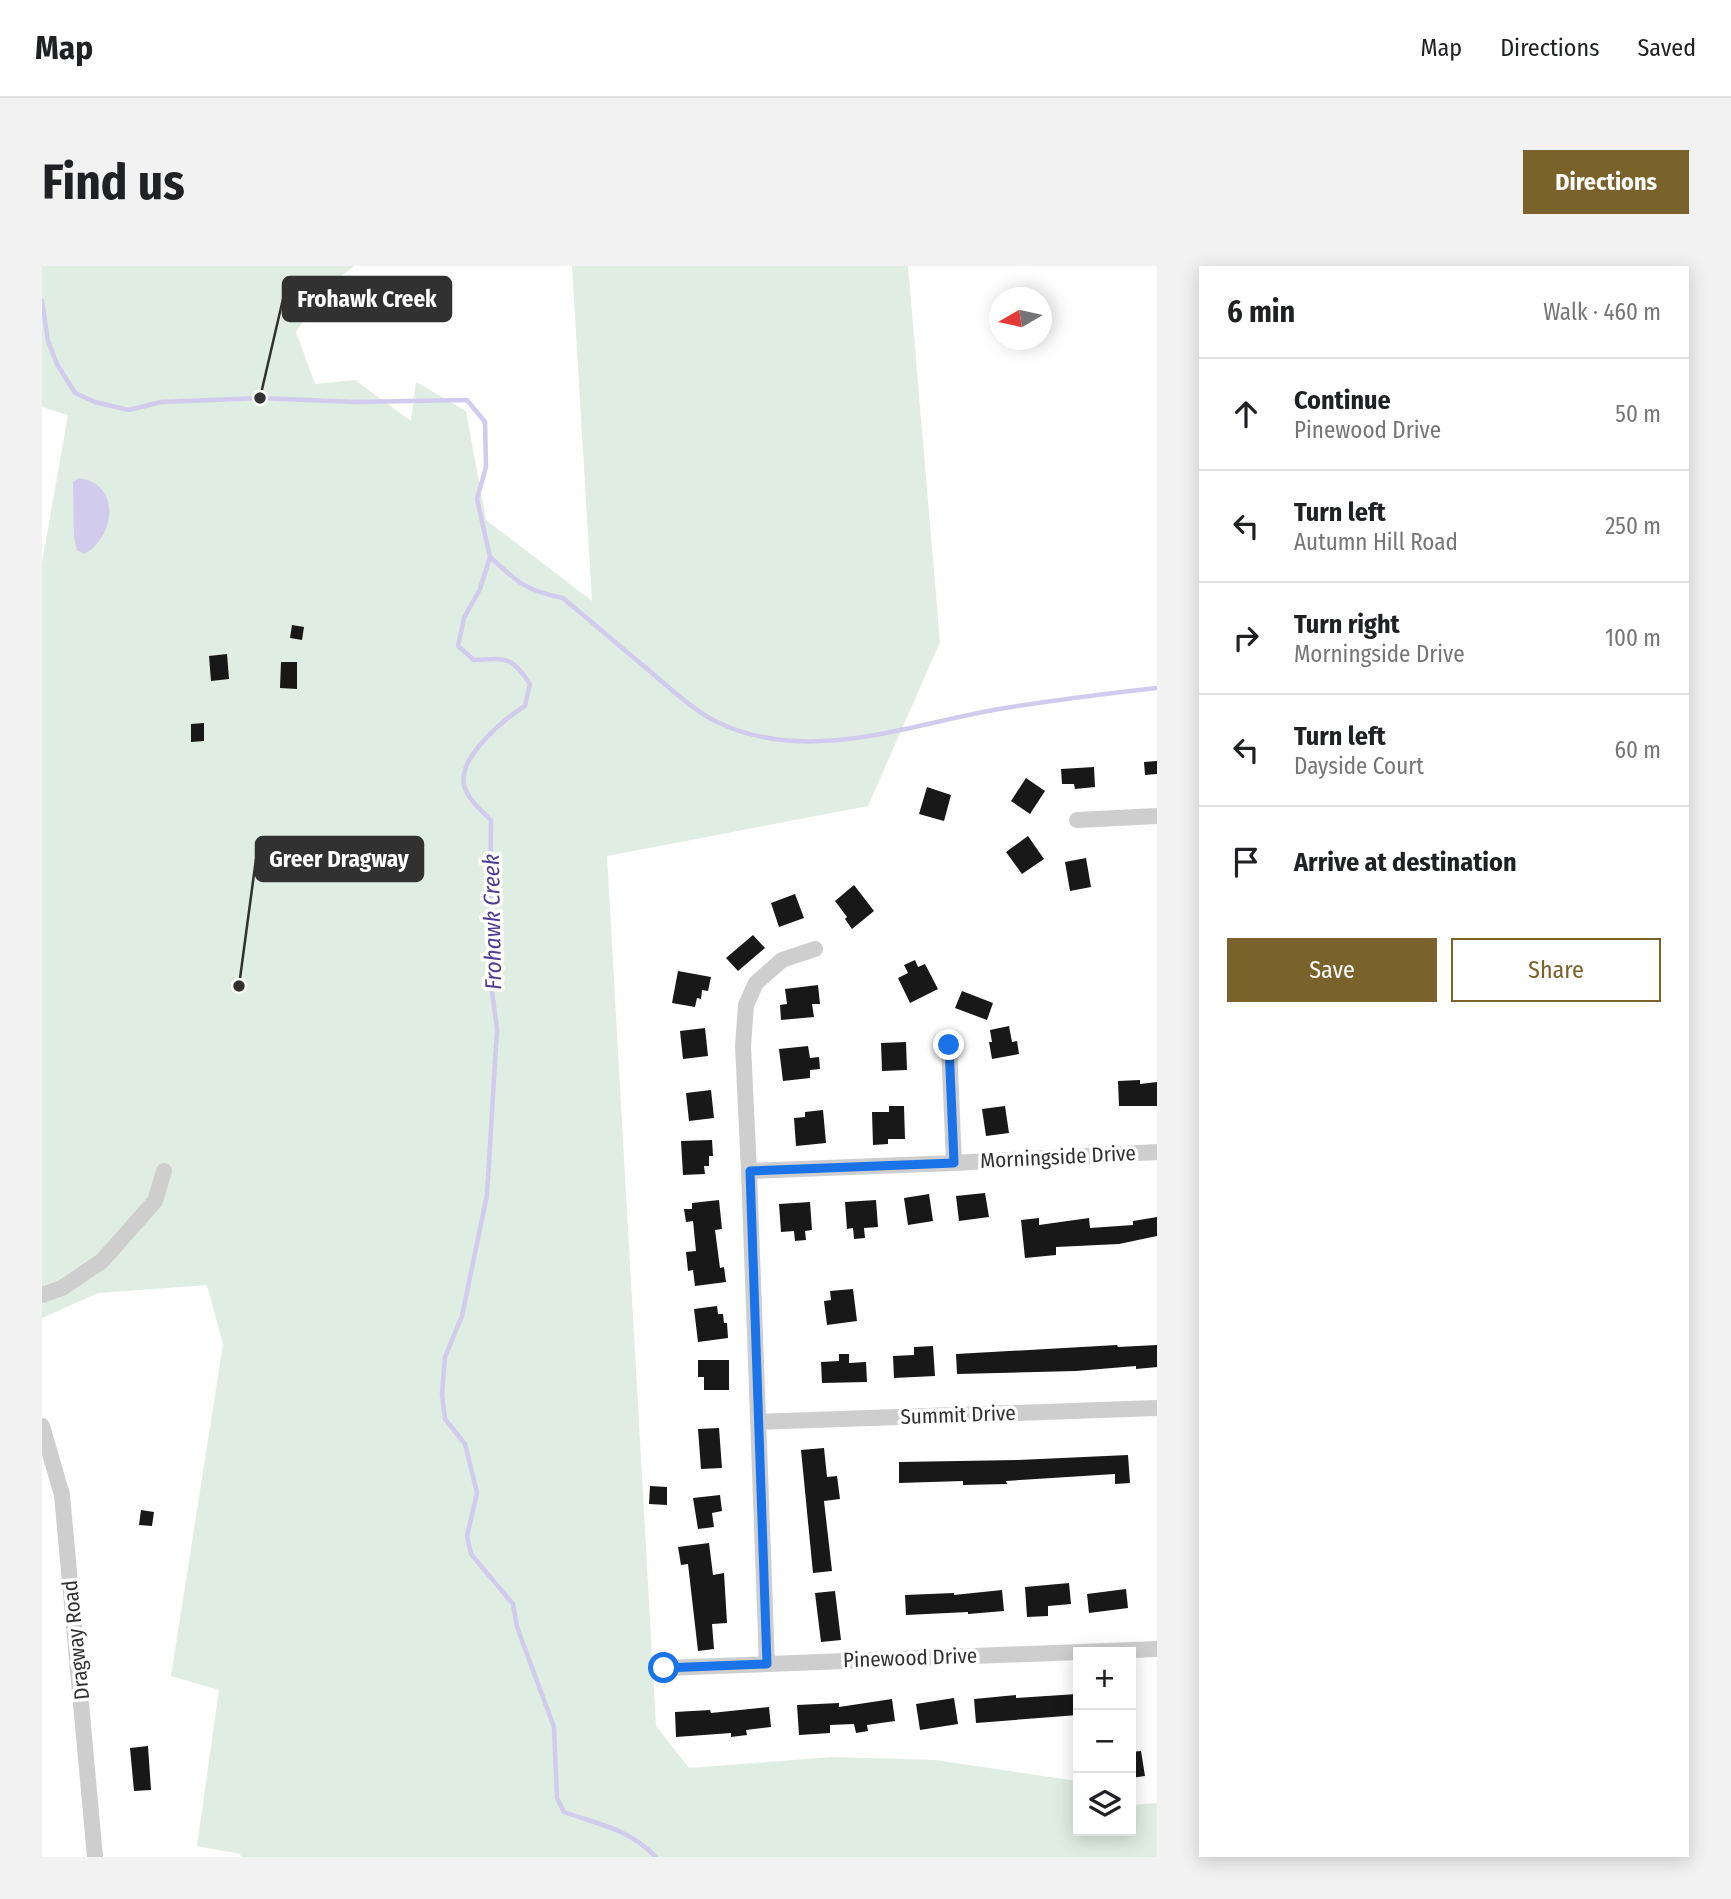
<!DOCTYPE html>
<html lang="en">
<head>
<meta charset="utf-8">
<style>
  :root { --surface:#fff; --page:#f2f2f2; --text:#202124; --muted:#757577; --line:#e0e0e0; --accent:#7a632b }
  body { margin:0; font-family:"Fira Sans Condensed",sans-serif; background:var(--page); color:var(--text) }
  .controls { position:absolute; right:21px; bottom:21px; display:grid; overflow:hidden; border-radius:0px; box-shadow:0 4px 18px #0003 }
  .controls button { width:63px; height:63px; display:grid; place-items:center; padding:0; border:0; border-bottom:2px solid var(--line); background:var(--surface); color:var(--text); font:35px sans-serif }
  .compass { position:absolute; left:947px; top:21px; width:63px; height:63px; border-radius:50%; background:var(--surface); box-shadow:0 4px 18px #0003; rotate:261deg }
  .stop { position:absolute; width:21px; height:21px; margin:-16px; border:5px solid #1a73e8; border-radius:50%; background:#fff }
  .stop.end { background:#1a73e8; border-color:#fff; box-shadow:0 2px 7px #0008 }
  .list { margin:0; padding:0; list-style:none }
  h2 { display:flex; justify-content:space-between; align-items:center; height:91px; margin:0; padding:0 28px; font-size:30px }
  h2 small { font-size:23px; font-weight:400; color:var(--muted) }
  .list li { display:grid; grid-template-columns:46px 1fr auto; gap:21px; align-items:center; box-sizing:border-box; height:112px; padding:0 28px; border-top:2px solid var(--line) }
  .list b { display:block; font-size:26px; white-space:nowrap }
  .list p { margin:0; font-size:23px; white-space:nowrap; color:var(--muted) }
  .list em { font-size:23px; font-style:normal; color:var(--muted) }
  .actions { display:flex; gap:14px; padding:21px 28px }
  .actions a { flex:1; padding:16px 0; border:2px solid var(--accent); border-radius:0px; text-align:center; font-size:24px; color:var(--accent) }
  .actions .main { background:var(--accent); color:#fff }
  .icon { flex:none; width:38px; height:38px; fill:none; stroke:currentColor; stroke-width:2; stroke-linecap:round; stroke-linejoin:round }
  .map { position:relative; flex:none; width:1115px; height:1591px; overflow:hidden; border-radius:0px }
  header { display:flex; align-items:center; gap:42px; box-sizing:border-box; height:98px; padding:0 35px; background:var(--surface); border-bottom:2px solid var(--line) }
  header strong { font-size:33px }
  nav { display:flex; gap:38px; margin-inline-start:auto; font-size:24px }
  .intro { display:flex; align-items:center; justify-content:space-between; box-sizing:border-box; height:168px; padding:0 42px }
  h1 { margin:0; font-size:49px }
  .button { padding:18px 32px; border-radius:0px; background:var(--accent); color:#fff; font-size:24px; font-weight:700 }
  main { display:flex; gap:42px; padding:0 42px }
  aside { flex:1; background:var(--surface); border-radius:0px; box-shadow:0 4px 18px #0003 }
  .map>svg:first-child { display:block }
  .green { fill:#dfede2 }
  .water { fill:#d1cbed }
  .lines { fill:none; stroke-linecap:round; stroke-linejoin:round }
  .stream { stroke:#d1cbed; stroke-width:4.5 }
  .building { fill:#181818 }
  .minor { stroke:#cecece; stroke-width:16 }
  .route { stroke:#1a73e8; stroke-width:9 }
  .labels { text-anchor:middle; stroke-width:7; stroke-linejoin:round; paint-order:stroke }
  .street-label { font-size:21px; fill:#313131; stroke:#fff }
  .water-label { font-size:23px; font-style:italic; fill:#4d3d94; stroke:#fff }
  .leader { fill:none; stroke:#313131; stroke-width:2.5 }
  .callout-dot { fill:#313131; stroke:#fff; stroke-width:2.5 }
  .callout { fill:#313131; stroke:#313131; stroke-width:2.5 }
  .callout-label { font-size:23px; text-anchor:middle; font-weight:bold; fill:#fff }
</style>
</head>
<body>
<header>
<strong>Map</strong>
<nav><a>Map</a><a>Directions</a><a>Saved</a></nav>
</header>
<div class="intro"><h1>Find us</h1><a class="button">Directions</a></div>
<main>
<div class="map">
<svg width="1115" height="1591" viewBox="0 0 1115 1591">
  <rect width="100%" height="100%" fill="#fff"/>
  <!-- green -->
  <path class="green" d="M0,0H312L284,22L254,66L273,118L313,114L369,155L374,116L424,145L444,254L550,335L530,0H866L898,376L826,540L565,590L614,1460L647,1502L790,1491L893,1494L1035,1515L1036,1565H1089V1539L1115,1537V1591H199L198,1588L155,1580L177,1424L129,1410L181,1078L165,1019L56,1027L0,1052V297L26,149L0,141Z"/>
  <!-- water -->
  <path class="water" d="M37,212C80,218 73,272 42,288L35,284L32,271L31,216Z"/>
  <g class="lines">
    <!-- stream -->
    <path class="stream" d="M0,35L6,75L15,98L33,127L53,136L87,144L119,136L218,132L312,136L425,134L443,156L444,201L435,233L448,291L438,323L422,352L416,380L432,394C464,392 470,390 488,418L483,440C462,453 416,491 422,519C426,534 439,544 449,554L447,703L455,763L445,929L420,1050L403,1091L400,1128L403,1153L423,1178L435,1227L425,1270L429,1288L471,1338L475,1361L512,1461L515,1532L522,1546C558,1559 585,1562 614,1591
      M448,291C475,316 484,325 521,332C551,357 581,383 611,408C634,427 656,449 684,460C771,496 864,460 951,444C1006,435 1060,428 1115,422"/>
  </g>
  <!-- building -->
  <path class="building" d="M250,359L262,361L260,374L248,372Z
    M185,388L187,413L169,415L167,390Z
    M239,396H255V423L238,422Z
    M162,457V475L149,476V458Z
    M1115,495V508L1103,509L1102,496Z
    M1052,501L1053,521L1033,523L1032,518H1020L1019,503Z
    M984,512L1003,525L988,548L969,535Z
    M885,521L909,529L902,555L877,548Z
    M986,570L1002,593L980,608L964,586Z
    M1044,592L1049,621L1028,625L1023,596Z
    M812,619L832,645L810,663L803,653L805,651L793,635Z
    M753,628L762,652L737,661L729,637Z
    M711,669L723,682L696,705L684,692Z
    M873,694L876,701L883,698L896,723L868,737L856,712L866,707L862,699Z
    M636,705L669,711L666,725L660,724L659,733L655,732L653,741L630,737Z
    M776,719L778,738H770L772,751L739,754L738,739L745,738L743,723Z
    M920,725L951,737L945,754L913,742Z
    M967,760L970,776L975,775L977,788L950,793L947,776H950L948,764Z
    M663,762L666,790L641,793L638,765Z
    M864,776L865,804L840,805L839,777Z
    M766,780L768,792L777,791L778,803L768,804V812L741,815L737,783Z
    M1098,814V818L1115,816V840H1077L1076,815Z
    M669,824L672,852L647,855L644,827Z
    M847,840H862L863,873H846V878L831,879L830,846H847Z
    M963,840L967,867L944,870L940,843Z
    M781,844L784,877L754,880L752,852L763,851V846Z
    M670,874L671,890H667V900H662L663,908L641,909L639,875Z
    M943,927L947,951L917,955L914,930Z
    M887,928L891,955L866,959L862,932Z
    M677,934L680,963L673,964L678,1002L682,1001L684,1016L653,1020L651,1004L646,1005L644,986L654,985L651,955L644,956L642,943H650V937Z
    M834,934L836,961L822,962L823,972L812,973L811,962L805,963L803,936Z
    M768,936L770,964L763,965L764,974L753,975L752,965L739,966L737,938Z
    M1115,951V970L1077,978L1014,981V989L983,992L979,954L997,952V959L1047,952L1048,962L1091,959V955Z
    M811,1023L815,1055L785,1059L782,1035L789,1034L788,1025Z
    M675,1040L676,1048H681L682,1057H685L686,1072L656,1076L652,1043Z
    M1075,1079L1076,1081L1115,1079V1101L1094,1103V1100L1034,1105L915,1108L914,1088Z
    M891,1080L893,1110L852,1112L851,1090L872,1089V1081Z
    M797,1088H807V1097L824,1096L825,1116L780,1117L779,1096L797,1095Z
    M656,1094H687V1124H662V1111H656Z
    M677,1162L680,1202L659,1203L656,1163Z
    M782,1182L785,1211L795,1210L798,1233L782,1235L790,1305L771,1307L759,1184Z
    M1086,1189L1088,1217L1073,1218V1208L964,1215L965,1218L921,1219V1215L857,1217V1196L976,1194Z
    M608,1220L625,1221V1239L607,1238Z
    M678,1229L680,1245L670,1247L672,1261L656,1263L651,1232Z
    M99,1244L112,1246L110,1260L97,1259Z
    M667,1277L671,1309L682,1307L685,1357L670,1358L672,1383L656,1385L646,1298L639,1299L636,1281Z
    M1027,1317L1029,1338L1006,1340V1350L985,1351L983,1321Z
    M1084,1323L1086,1342L1047,1347L1045,1328Z
    M960,1324L962,1345L926,1348V1346L864,1349L863,1329L912,1327V1329Z
    M793,1325L799,1374L779,1376L773,1327Z
    M1035,1428L1036,1449L934,1457L932,1433L974,1429V1432Z
    M912,1432L916,1458L878,1464L874,1438Z
    M850,1433L853,1455L825,1459L826,1465L814,1467L812,1458L788,1459V1467L757,1469L755,1439L797,1437V1441Z
    M727,1441L729,1461L704,1464L705,1469L689,1471V1467L634,1471L633,1446L668,1444L669,1447Z
    M106,1480L109,1524L92,1525L88,1482Z
    M1099,1485L1103,1510L1089,1512V1486Z"/>
  <g class="lines">
    <!-- minor -->
    <path class="minor" d="M1035,554L1115,550
      M907,779L912,897
      M707,905L912,897L1115,886
      M0,1029L20,1022L60,995L113,935L122,905
      M716,1156L1115,1142
      M0,1160L20,1229L53,1591
      M725,1398L707,905L701,780L704,739L714,717L740,694L773,683
      M622,1402L1115,1383"/>
  </g>
  <g class="lines">
    <!-- route -->
    <path class="route" d="M622,1402L725,1398L708,905L912,897L907,779"/>
  </g>
  <g class="labels">
    <!-- street labels -->
    <g class="street-label">
      <text transform="translate(1016 891) rotate(-3)" y="7">Morningside Drive</text>
      <text transform="translate(916 1149) rotate(-2)" y="7">Summit Drive</text>
      <text transform="translate(34 1374) rotate(-96)" y="7">Dragway Road</text>
      <text transform="translate(868 1392) rotate(-2)" y="7">Pinewood Drive</text>
    </g>
    <!-- water labels -->
    <g class="water-label">
      <text transform="translate(450 656) rotate(-91)" y="8">Frohawk Creek</text>
    </g>
  </g>
  <!-- callouts -->
  <path class="leader" d="M218 132L241 33M197 720L214 593"/>
  <g class="callout-dot">
    <circle cx="218" cy="132" r="7"/>
    <circle cx="197" cy="720" r="7"/>
  </g>
  <g class="callout">
    <rect x="241" y="11" width="168" height="44" rx="7"/>
    <rect x="214" y="571" width="167" height="44" rx="7"/>
  </g>
  <g class="callout-label">
    <text x="325" y="41">Frohawk Creek</text>
    <text x="297" y="601">Greer Dragway</text>
  </g>
</svg>
<div class="controls">
<button>+</button>
<button>−</button>
<button><svg class="icon" aria-label="layers" viewBox="0 0 24 24"><path d="M12 4l9 5-9 5-9-5zM3 14l9 5 9-5"/></svg></button>
</div>
<svg class="compass" viewBox="-18 -18 36 36"><path d="M0-13l5 13h-10z" fill="#e53935"/><path d="M0 13l5-13h-10z" fill="#757577"/></svg>
<div class="stop" style="left:622px;top:1402px"></div>
<div class="stop end" style="left:907px;top:779px"></div>
</div>
<aside>
<h2>6 min<small>Walk · 460 m</small></h2>
<ul class="list">
<li><svg class="icon" aria-label="ahead" viewBox="0 0 24 24"><path d="M12 20V5M6 11l6-6 6 6"/></svg><div><b>Continue</b><p>Pinewood Drive</p></div><em>50 m</em></li>
<li><svg class="icon" aria-label="left" viewBox="0 0 24 24"><path d="M17 20v-9H6M10 6l-5 5 5 5"/></svg><div><b>Turn left</b><p>Autumn Hill Road</p></div><em>250 m</em></li>
<li><svg class="icon" aria-label="right" viewBox="0 0 24 24"><path d="M7 20v-9h11M14 6l5 5-5 5"/></svg><div><b>Turn right</b><p>Morningside Drive</p></div><em>100 m</em></li>
<li><svg class="icon" aria-label="left" viewBox="0 0 24 24"><path d="M17 20v-9H6M10 6l-5 5 5 5"/></svg><div><b>Turn left</b><p>Dayside Court</p></div><em>60 m</em></li>
<li><svg class="icon" aria-label="arrive" viewBox="0 0 24 24"><path d="M6 21V4h12l-3 4 3 4H6"/></svg><div><b>Arrive at destination</b></div></li>
</ul>
<div class="actions"><a class="main">Save</a><a>Share</a></div>
</aside>
</main>
</body>
</html>
